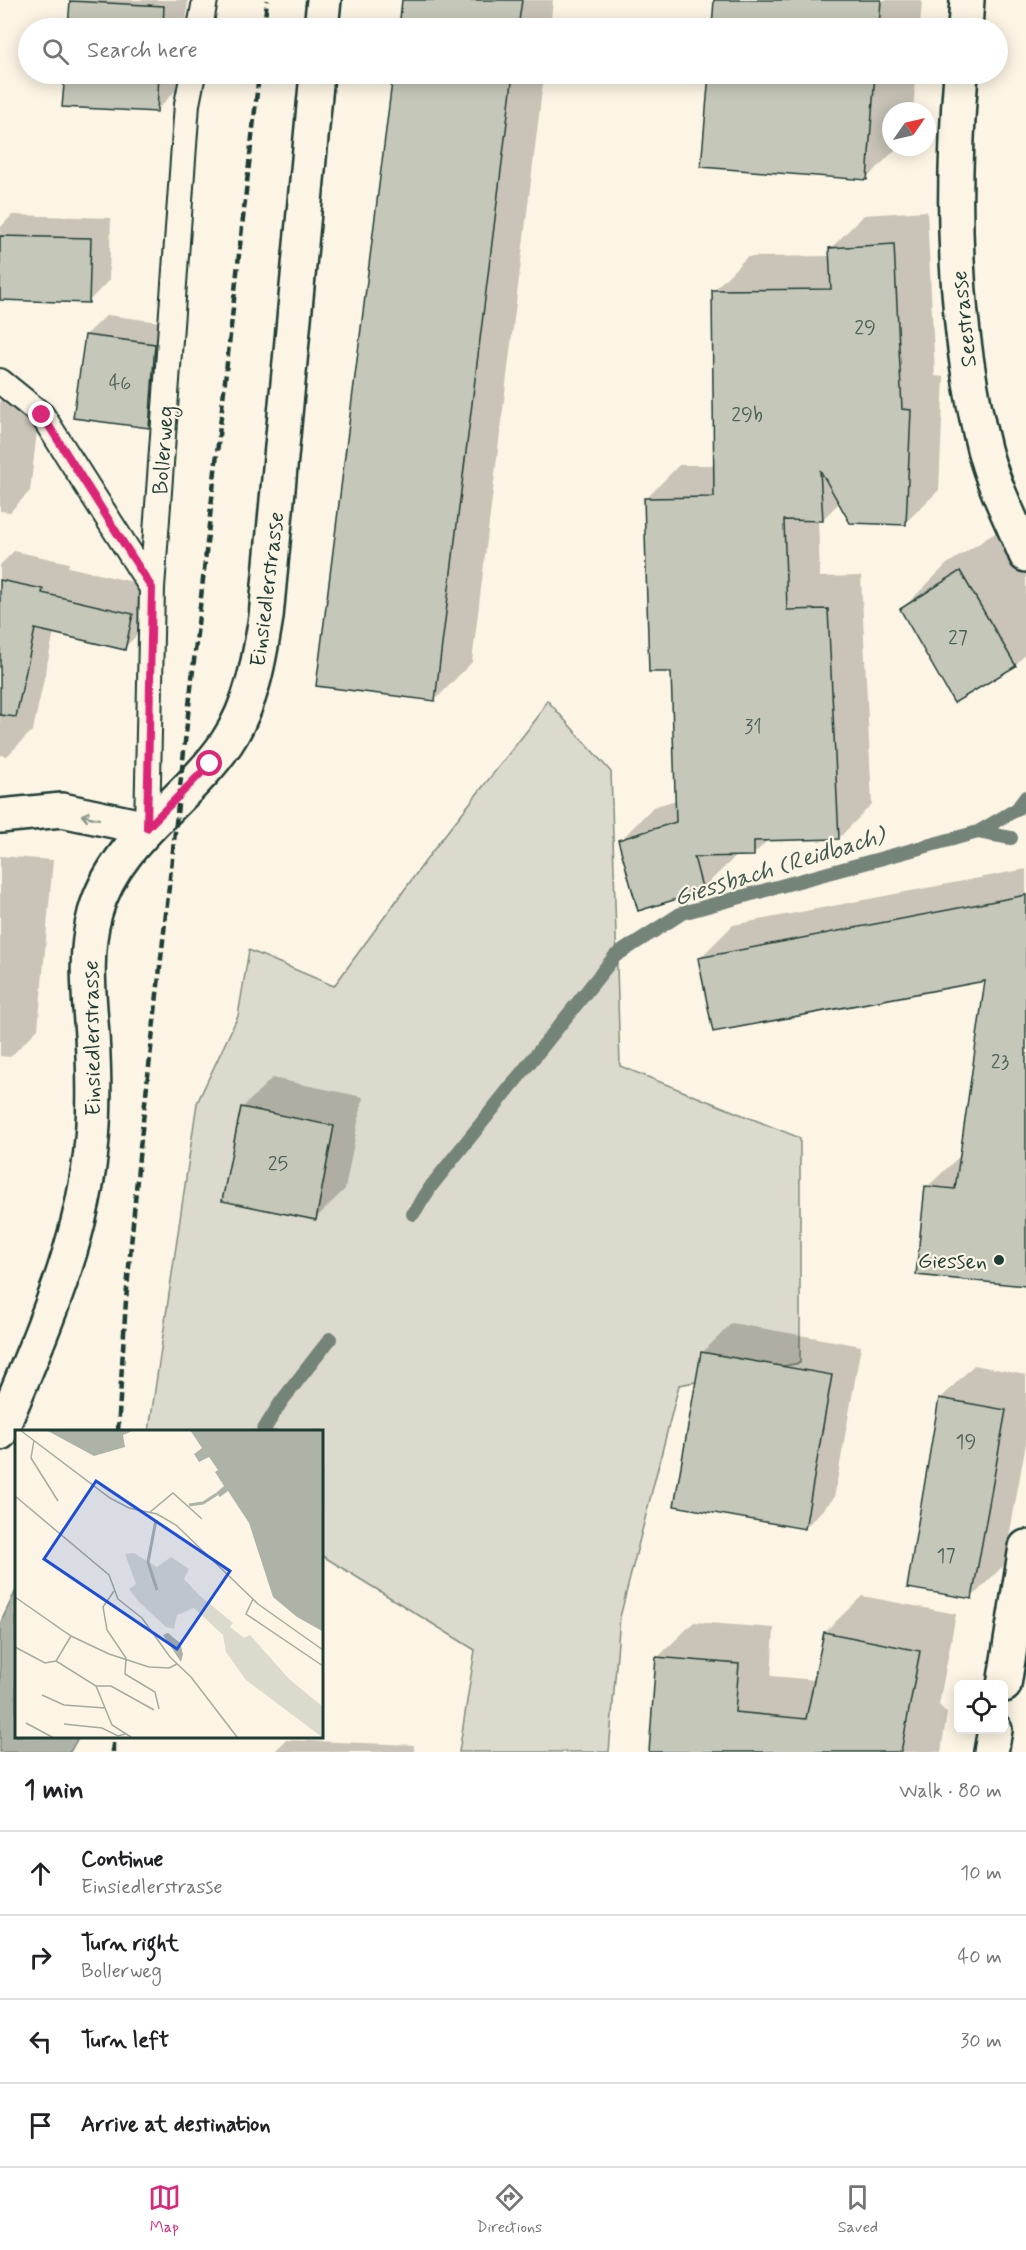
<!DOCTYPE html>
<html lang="en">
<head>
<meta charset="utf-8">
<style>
  :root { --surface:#fff; --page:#f6f6f6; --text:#202124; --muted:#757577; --line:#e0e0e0; --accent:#db2777 }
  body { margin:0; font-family:Mynerve,sans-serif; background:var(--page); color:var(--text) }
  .controls { position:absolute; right:18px; bottom:18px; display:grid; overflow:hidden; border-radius:9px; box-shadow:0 3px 15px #0003 }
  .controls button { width:54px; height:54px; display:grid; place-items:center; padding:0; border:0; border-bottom:2px solid var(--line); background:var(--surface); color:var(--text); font:30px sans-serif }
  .compass { position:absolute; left:882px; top:102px; width:54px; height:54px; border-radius:50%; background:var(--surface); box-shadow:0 3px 15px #0003; rotate:56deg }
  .stop { position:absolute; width:18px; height:18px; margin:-14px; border:4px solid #db2777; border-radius:50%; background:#fff }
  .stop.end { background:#db2777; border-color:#fff; box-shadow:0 2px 6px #0008 }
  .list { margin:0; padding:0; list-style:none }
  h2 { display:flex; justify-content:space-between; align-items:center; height:78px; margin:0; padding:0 24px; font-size:26px }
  h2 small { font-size:20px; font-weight:400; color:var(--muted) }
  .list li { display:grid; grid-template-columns:39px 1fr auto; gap:18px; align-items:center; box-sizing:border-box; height:84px; padding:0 24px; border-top:2px solid var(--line) }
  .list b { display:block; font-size:22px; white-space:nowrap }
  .list p { margin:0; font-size:20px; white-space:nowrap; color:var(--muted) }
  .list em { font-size:20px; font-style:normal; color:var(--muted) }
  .icon { flex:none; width:33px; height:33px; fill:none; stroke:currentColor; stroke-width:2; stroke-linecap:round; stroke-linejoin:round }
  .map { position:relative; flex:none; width:1026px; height:1752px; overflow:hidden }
  .search { position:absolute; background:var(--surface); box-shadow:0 3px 15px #0003; left:18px; right:18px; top:18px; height:66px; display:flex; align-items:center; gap:15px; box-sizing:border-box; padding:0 21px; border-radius:33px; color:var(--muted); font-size:22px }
  .sheet { height:414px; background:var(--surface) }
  nav { display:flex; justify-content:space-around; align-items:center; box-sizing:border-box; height:84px; border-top:2px solid var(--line); background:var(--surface); font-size:16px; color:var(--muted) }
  nav a { display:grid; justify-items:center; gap:3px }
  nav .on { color:var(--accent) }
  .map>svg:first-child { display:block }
  .green { fill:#dcdacc; stroke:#7e8c80; stroke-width:1.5 }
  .water { fill:#aeb3a7; stroke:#758479; stroke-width:1.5 }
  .shadow { fill:#0003 }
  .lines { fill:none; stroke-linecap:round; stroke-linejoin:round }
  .stream { stroke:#758479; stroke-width:14 }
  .building { fill:#c5c7b9; stroke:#1f3d34; stroke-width:1.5 }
  .lane-casing { stroke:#1f3d34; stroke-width:28 }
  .street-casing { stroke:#1f3d34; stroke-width:38 }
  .secondary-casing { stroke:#1f3d34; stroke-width:38 }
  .primary-casing { stroke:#1f3d34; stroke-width:38 }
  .lane { stroke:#fcf5e5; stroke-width:24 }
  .street { stroke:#fcf5e5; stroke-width:33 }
  .secondary { stroke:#fcf5e5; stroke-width:33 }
  .primary { stroke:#fcf5e5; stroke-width:33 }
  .rail { stroke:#1f3d34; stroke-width:4.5; stroke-dasharray:9 4.5; stroke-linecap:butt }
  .oneway { stroke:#8e998c }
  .route { stroke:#db2777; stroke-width:8 }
  .poi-dot { fill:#1f3d34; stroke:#fcf5e5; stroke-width:2 }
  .labels { text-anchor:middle; stroke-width:4.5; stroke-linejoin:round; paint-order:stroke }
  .number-label { font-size:20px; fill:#486055 }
  .street-label { font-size:22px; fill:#1f3d34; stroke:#fcf5e5 }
  .poi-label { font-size:22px; fill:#1f3d34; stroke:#fcf5e5; text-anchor:end }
  .water-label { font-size:24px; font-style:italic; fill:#435a51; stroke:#fcf5e5 }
  .inset-river { fill:none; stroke:#aeb3a7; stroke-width:3 }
  .inset-road { fill:none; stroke:#a4ab9e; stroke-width:1.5 }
  .view { fill:#1d4ed8; fill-opacity:0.15; stroke:#1d4ed8; stroke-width:3 }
  .inset-edge { fill:none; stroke:#1f3d34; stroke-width:3 }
</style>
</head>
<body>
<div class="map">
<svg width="1026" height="1752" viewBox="0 0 1026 1752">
  <rect width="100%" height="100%" fill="#fcf5e5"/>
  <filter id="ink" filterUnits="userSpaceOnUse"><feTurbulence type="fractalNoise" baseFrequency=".0167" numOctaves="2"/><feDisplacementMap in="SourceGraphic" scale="12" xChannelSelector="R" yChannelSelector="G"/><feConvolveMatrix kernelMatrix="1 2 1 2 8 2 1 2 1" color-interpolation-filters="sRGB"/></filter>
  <g filter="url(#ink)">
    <!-- green -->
    <path class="green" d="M547,700L611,772L620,1066L800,1138V1363L679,1385L620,1617L609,1752H459L475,1650L321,1555V1431H149L197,1103L238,1016L249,950L334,986L440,841L537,718Z"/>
    <!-- water -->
    <path class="water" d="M16,1590V1736H79L70,1752H0V1624Z"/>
    <!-- shadow -->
    <path class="shadow" d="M72,0H188L186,28H69Z
      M404,0H553L550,28H400Z
      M716,0H922L920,28H714Z
      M66,74H183L182,84L156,111L64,106Z
      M395,74H544L472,662L435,700L318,685Z
      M710,74H916L913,111H891V147H898L866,179L703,165Z
      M927,211L935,376L944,377L939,490L905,523L840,502L822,520H818L820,577L861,576L872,804L839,838L768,840L753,855H737L702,889L620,841L653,807L676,800L672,670L646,499L679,465H715L713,291L747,257L831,256L830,249L864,215Z
      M12,215L111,218L109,280L89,301L0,299V228Z
      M107,315L175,324L169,406L149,426L86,335Z
      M0,392L41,397L30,491L10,512L0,511Z
      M1006,526L1026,561V654L1015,665L954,701L902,609L947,564Z
      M14,551L69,563L68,567L159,588L151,621L124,648L54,632L33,730L7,756L0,755V565Z
      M0,856L53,860L38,1029L10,1057L0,1056Z
      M1026,869V1285L927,1187L962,1154L987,979L700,958L733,925Z
      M272,1078L363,1097L345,1189L316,1218L242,1108Z
      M732,1323L861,1346L834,1498L805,1528L702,1353Z
      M974,1365L1026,1375V1443L1004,1565L971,1598L941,1398Z
      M862,1596L956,1614L939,1705L947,1713L941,1752H650L657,1658L694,1622L774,1628L771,1676L816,1680L825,1632Z
      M286,1740L414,1745V1752H274Z"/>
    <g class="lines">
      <!-- stream -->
      <path class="stream" d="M978,832L1011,838
        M413,1214L432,1185L615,956L682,913L978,832L1017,809L1026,797
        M263,1431L281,1402L330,1339"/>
    </g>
    <!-- building -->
    <path class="building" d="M402,0H522L518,28H399Z
      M714,0H881L879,28H712Z
      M70,1L164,6L163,28H68Z
      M65,74H159L157,112L62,107Z
      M393,74H513L435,701L316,686Z
      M709,74H875L867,180L701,167Z
      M0,236L91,238L89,303L0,300Z
      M894,244L902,409L911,410L906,525L850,523L820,470L823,521L784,520L787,610L828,609L839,839L754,841V856L694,857L703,891L638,911L618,840L676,822L671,672H649L644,498L714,497L712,290L831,289L829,248Z
      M85,335L155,344L149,428L73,418Z
      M960,571L1016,666L954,703L900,609Z
      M0,580L43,589L42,593L133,614L125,650L35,629L16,717L0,715Z
      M1026,895V1286L916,1275L925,1186L955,1189L985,981L713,1032L698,958Z
      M241,1107L334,1126L316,1220L222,1201Z
      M701,1352L832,1375L805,1529L674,1506Z
      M939,1398L1006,1410L972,1599L907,1588Z
      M824,1632L920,1651L901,1752H649L656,1657L739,1664L735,1712L806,1719Z"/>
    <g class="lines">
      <!-- lane casing -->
      <g class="lane-casing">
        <path id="lane" d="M200,28L205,0
          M0,381L42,415L152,588
          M147,828L152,588L187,104L193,74"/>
      </g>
      <!-- street casing -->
      <g class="street-casing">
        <path id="street" d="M0,816L62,810L147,828"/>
      </g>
      <!-- secondary casing -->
      <g class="secondary-casing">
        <path id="secondary" d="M321,28L324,0
          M0,1433C39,1338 84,1243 92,1139C95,1105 94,1070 92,1035C89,994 84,953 95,913C115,840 187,802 227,742C252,704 259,661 266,617L317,74"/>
      </g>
      <!-- primary casing -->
      <g class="primary-casing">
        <path id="primary" d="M965,28L967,0
          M961,74C951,199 953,326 984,449C993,485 1012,521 1026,555
          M1004,1685L1026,1547
          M991,1752L995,1730"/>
      </g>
      <!-- lane -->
      <use href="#lane" class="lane"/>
      <!-- street -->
      <use href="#street" class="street"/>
      <!-- secondary -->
      <use href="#secondary" class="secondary"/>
      <!-- primary -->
      <use href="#primary" class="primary"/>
      <!-- rail -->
      <path class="rail" d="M264,28L267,0
        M118,1431L126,1300L139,1157L259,74
        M113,1752V1736"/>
    </g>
    <!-- one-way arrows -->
    <defs><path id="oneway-shaft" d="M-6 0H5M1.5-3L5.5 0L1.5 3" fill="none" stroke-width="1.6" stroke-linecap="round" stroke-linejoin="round" transform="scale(1.5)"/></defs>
    <use class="oneway" href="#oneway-shaft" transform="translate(90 817) rotate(-167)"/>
  </g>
  <g class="lines" filter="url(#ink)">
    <!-- route -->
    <path class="route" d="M42,415L152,588L147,828L210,764"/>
  </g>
  <!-- markers -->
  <circle class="poi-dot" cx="999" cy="1260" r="6"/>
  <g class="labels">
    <!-- number labels -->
    <g class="number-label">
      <text x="865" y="334">29</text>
      <text x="120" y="389">46</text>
      <text x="747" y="421">29b</text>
      <text x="958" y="644">27</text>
      <text x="753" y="733">31</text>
      <text x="1000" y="1068">23</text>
      <text x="278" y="1170">25</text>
      <text x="966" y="1448">19</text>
      <text x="946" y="1562">17</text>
    </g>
    <!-- street labels -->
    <g class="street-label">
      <text transform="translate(963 319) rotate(-96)" y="8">Seestrasse</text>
      <text transform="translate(162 450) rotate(-86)" y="8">Bollerweg</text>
      <text transform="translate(266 589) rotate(-83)" y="8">Einsiedlerstrasse</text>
      <text transform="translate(91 1038) rotate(-91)" y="8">Einsiedlerstrasse</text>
    </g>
    <!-- poi labels -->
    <g class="poi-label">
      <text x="987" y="1268">Giessen</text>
    </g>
    <!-- water labels -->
    <g class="water-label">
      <text transform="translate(779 866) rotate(-17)" y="8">Giessbach (Reidbach)</text>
    </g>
  </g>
  <!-- overview -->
  <g transform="translate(15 1430)">
    <rect width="308" height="308" fill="#fcf5e5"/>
    <path d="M119,123L142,137L156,127L174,139L169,149L184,165L218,193L215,197L229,208L235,205L274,249L307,276V307L231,250L211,222L208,205L179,178L162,185L159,199L151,197L123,171L114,159L121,154L110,124Z" fill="#dcdacc"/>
    <path d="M31,0H120L108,5L110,17L79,26ZM175,0H307V201L282,187L258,167L234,93L213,61L205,67L201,63L209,56L200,42L203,40L194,27L184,32L179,24L187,18ZM153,203L165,213L168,224L166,232L148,205Z" fill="#aeb3a7"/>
    <path class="inset-river" d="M174,75L188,73L202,64M141,90L133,132L142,160"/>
    <path class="inset-road" d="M5,0L95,68L114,78L142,84L161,95L243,174L308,220M19,10L16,28L43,71M0,66L94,145L103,169L127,188L155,227L176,247L222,307M135,82L158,63L187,89M99,161L88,177L92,200L111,228L110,244L140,262L144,279M0,167L56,206L94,224L134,237L154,238L162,234M238,169L231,184L308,236M56,206L41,231L81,256L97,295L116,307M0,217L30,233L41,231M81,256H96L139,280M27,265L49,275L90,278M11,293L37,307M49,294L87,298L103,306L110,304"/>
    <path class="view" d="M81,51L215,141L162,219L29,129Z"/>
    <rect width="308" height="308" class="inset-edge"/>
  </g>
</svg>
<div class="controls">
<button><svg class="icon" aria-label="locate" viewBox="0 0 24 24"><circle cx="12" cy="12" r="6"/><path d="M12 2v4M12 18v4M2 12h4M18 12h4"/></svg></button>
</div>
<svg class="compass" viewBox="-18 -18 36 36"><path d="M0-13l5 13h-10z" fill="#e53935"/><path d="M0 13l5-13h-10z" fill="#757577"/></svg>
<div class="stop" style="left:210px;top:764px"></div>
<div class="stop end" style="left:42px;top:415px"></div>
<div class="search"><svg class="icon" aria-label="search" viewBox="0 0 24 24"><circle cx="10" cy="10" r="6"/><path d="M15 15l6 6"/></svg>Search here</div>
</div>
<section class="sheet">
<h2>1 min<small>Walk · 80 m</small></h2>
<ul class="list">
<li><svg class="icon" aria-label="ahead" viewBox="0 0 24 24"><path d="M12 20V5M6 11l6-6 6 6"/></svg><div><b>Continue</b><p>Einsiedlerstrasse</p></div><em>10 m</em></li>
<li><svg class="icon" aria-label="right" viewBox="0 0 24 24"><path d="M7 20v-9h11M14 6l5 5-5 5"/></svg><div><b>Turn right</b><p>Bollerweg</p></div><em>40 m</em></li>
<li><svg class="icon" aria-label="left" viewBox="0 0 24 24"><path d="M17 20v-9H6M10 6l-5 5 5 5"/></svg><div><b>Turn left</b></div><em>30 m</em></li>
<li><svg class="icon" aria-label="arrive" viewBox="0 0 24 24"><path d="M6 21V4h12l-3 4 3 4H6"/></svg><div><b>Arrive at destination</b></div></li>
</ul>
</section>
<nav>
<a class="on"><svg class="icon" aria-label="map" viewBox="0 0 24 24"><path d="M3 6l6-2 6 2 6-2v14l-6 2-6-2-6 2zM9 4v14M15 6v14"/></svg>Map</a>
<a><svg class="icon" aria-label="directions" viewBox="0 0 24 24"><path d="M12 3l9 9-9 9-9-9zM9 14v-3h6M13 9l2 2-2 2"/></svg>Directions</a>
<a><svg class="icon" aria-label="saved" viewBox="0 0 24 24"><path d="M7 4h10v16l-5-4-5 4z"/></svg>Saved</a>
</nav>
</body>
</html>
